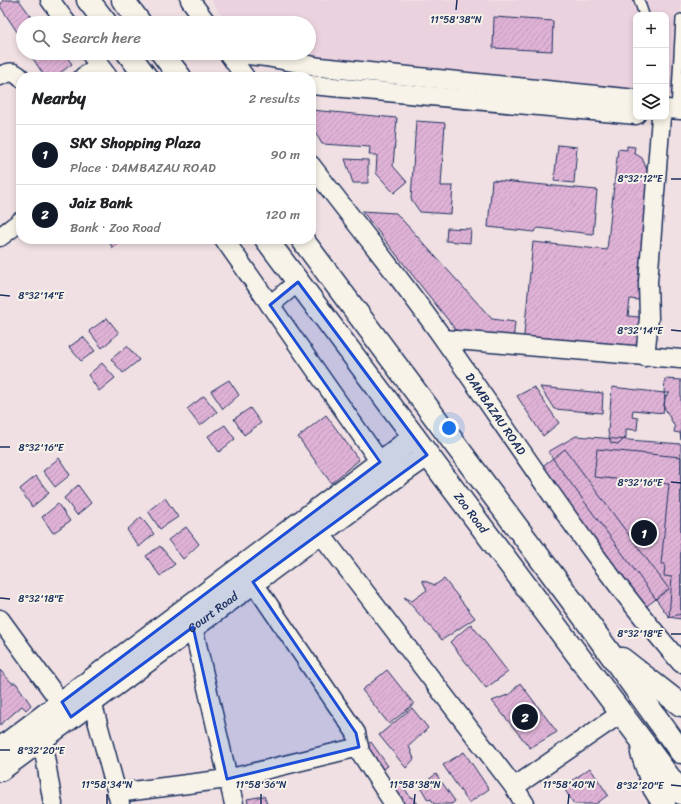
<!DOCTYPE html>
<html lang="en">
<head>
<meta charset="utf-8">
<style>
  :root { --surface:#fff; --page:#f6f6f6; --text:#202124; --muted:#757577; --line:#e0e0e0; --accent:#111827 }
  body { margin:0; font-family:Sriracha,sans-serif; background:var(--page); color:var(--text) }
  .controls { position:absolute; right:12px; top:12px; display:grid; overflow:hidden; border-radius:8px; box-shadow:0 2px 6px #0003 }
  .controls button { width:36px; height:36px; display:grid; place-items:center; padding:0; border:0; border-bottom:1px solid var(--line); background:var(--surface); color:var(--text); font:20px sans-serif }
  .you { position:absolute; left:449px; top:428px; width:14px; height:14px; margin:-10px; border:3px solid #fff; border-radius:50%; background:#1a73e8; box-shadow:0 0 0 6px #1a73e833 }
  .badge { display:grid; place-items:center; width:26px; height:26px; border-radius:50%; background:var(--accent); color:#fff; font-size:13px; font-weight:700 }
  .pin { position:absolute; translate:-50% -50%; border:2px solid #fff; box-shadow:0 1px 4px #0006 }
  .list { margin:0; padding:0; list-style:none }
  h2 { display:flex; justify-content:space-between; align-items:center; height:52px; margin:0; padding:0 16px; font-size:17px }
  h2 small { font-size:13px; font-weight:400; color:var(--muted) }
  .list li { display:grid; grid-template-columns:26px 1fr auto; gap:12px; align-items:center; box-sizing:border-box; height:60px; padding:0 16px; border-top:1px solid var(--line) }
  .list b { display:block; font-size:15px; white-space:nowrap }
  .list p { margin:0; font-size:13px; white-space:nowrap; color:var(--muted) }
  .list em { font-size:13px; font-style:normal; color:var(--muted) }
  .icon { flex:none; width:22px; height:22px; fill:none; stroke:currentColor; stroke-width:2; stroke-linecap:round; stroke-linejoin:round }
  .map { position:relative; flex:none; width:681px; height:804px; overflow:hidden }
  .search { position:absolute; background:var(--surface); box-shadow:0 2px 6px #0003; left:16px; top:16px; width:300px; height:44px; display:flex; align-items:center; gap:10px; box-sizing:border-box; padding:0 14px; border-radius:22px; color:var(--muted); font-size:15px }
  .panel { position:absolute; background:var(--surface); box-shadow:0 2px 6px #0003; left:16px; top:72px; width:300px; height:172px; border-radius:16px }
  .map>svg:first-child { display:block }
  .built { fill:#ebd2df }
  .building { fill:url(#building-hatch); stroke:#1b2f5e }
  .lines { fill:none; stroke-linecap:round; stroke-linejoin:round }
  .service-casing { stroke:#1b2f5e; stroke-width:12 }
  .minor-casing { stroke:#1b2f5e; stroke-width:21 }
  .secondary-casing { stroke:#1b2f5e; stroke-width:25 }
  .service { stroke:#f7f3e8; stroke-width:9 }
  .minor { stroke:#f7f3e8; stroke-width:18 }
  .secondary { stroke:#f7f3e8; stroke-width:22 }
  .marked { fill:#1d4ed8; fill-opacity:0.2; stroke:#1d4ed8; stroke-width:3; stroke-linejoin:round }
  .ticks { fill:none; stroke:#1b2f5e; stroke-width:1.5 }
  .labels { text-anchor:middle; stroke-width:4; stroke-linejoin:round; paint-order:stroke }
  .street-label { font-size:12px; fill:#1b2f5e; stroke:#f7f3e8 }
  .ticks-label { font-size:10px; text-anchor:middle; fill:#1b2f5e; stroke:#f7f3e8; stroke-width:4; stroke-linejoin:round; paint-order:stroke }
</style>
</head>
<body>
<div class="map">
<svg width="681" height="804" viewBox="0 0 681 804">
  <defs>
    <pattern id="building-hatch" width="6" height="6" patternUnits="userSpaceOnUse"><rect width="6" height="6" fill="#dfb2d6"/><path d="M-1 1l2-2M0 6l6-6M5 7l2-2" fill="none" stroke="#bf99ba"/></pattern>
  </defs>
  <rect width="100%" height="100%" fill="#f0e0e3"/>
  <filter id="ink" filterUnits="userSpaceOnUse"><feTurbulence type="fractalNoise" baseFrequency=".025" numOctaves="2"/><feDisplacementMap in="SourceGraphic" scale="8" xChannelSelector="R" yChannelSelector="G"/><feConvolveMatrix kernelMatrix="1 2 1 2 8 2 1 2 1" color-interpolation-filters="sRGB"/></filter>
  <g filter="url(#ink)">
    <!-- built -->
    <path class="built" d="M211,0H681V95L666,93V15H636V91L262,53H309V23H227Z"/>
    <!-- building -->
    <path class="building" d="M3,0H19L36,23H23V41L0,6Z
      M494,17L553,21L552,51L493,48Z
      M32,53H64L72,64L55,77H45L30,54Z
      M311,110L397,118L393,166L407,182L394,193L376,173L377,155H369L370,147L322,144L311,125Z
      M416,121L445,123L441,186H453L451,214L420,212L411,199Z
      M558,145L577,147L574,183L554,181Z
      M627,146L635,147L634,153L642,158L649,175L638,281L648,282L646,301L630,299L628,316L649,318L645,357L523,345L533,242L607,250L618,149L627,150Z
      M345,159L368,160V183H353Z
      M492,180L597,190L593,234L538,228L534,232L488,227Z
      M362,211L396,213L492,319L515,322L513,341L459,334Z
      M447,228L471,229L470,243L446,241Z
      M107,239H125L126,240L113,248Z
      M107,318L119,333L102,348L89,331Z
      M83,337L95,351L81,361L69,347Z
      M127,346L139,360L123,373L111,359Z
      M102,363L115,378L99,391L88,375Z
      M665,379L681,380V440L680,433L674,432L675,427L664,407L665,397L670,393H664Z
      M229,380L239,395L223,409L211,391Z
      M534,387L559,423L543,436L517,396Z
      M540,387L603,393L602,413L554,409Z
      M612,387L664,393L665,397L663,413L633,410L632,417L638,418L637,430L626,429V437L619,444L611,443L608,432Z
      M204,396L217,412L200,426L187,409Z
      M250,408L261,423L244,435L234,419Z
      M326,415L359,460L331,483L298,437Z
      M225,425L235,439L219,452L208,436Z
      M576,436L681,444V614L669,617L548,452Z
      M565,449L669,589L644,608L540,468Z
      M597,449L681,457V619L669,617L672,577L664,576L665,564H661L669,484L594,477Z
      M59,458L70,475L55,487L43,471Z
      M36,476L49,493L32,507L20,489Z
      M78,485L91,503L77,515L64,498Z
      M165,498L178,517L160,529L148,511Z
      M58,504L70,521L53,533L42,517Z
      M141,517L154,534L139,547L127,530Z
      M186,527L199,544L183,559L168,540Z
      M160,546L175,564L160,576L146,556Z
      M444,579L475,618L442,640L404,597L412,601L427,590L422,580L435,585Z
      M471,624L508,672L486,688L450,642Z
      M0,670L12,683H16L31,705L26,710L22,706L0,725Z
      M387,670L414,704L389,724L362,690Z
      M520,683L557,732L530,748L492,701L510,694Z
      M412,708L428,728L409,746L414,759L406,768L379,735Z
      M371,742L388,766L377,773L361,749Z
      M464,752L489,789L469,803L443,765Z
      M590,768L608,795L596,804H574L563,787Z
      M436,774L455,801L452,804H434L431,799L428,800L420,786Z
      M390,781L394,788L401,783L411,798L413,797L418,804H396Z
      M264,796L267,804H248L247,799Z"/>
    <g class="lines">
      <!-- service casing -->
      <g class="service-casing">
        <path id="service" d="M639,0L644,15
          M676,110L681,19"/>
      </g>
      <!-- minor casing -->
      <g class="minor-casing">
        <g id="minor">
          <path d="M50,0L67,23"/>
          <path d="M190,0L207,23"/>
          <path d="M90,53L108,77"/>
          <path d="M228,53L266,57L320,67L636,99"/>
          <path d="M228,53L245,77"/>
          <path d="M0,76C9,72 13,70 21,78"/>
          <path d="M83,77L99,65"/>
          <path d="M311,85L636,115"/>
          <path d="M666,109L681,110"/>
          <path id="s1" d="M311,165C356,224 403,281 445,341C522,450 594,563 681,663"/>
          <path d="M0,237L21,221"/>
          <path d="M224,239L380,462"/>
          <path d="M270,305L298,282"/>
          <path d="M444,339L681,359"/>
          <path d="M645,357L649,318L648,282L661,117"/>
          <path d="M320,533L514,787L525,804"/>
          <path d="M253,582L356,733L360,752L394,804"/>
          <path d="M0,619L69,714"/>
          <path d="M193,627L234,804"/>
          <path d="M92,702L120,804"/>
          <path d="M42,739L53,804"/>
          <path d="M514,787L620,714"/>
          <path d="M117,793L227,779L359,747"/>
        </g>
      </g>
      <!-- secondary casing -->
      <g class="secondary-casing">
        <g id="secondary">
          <path d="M88,0L106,23"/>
          <path d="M123,0L140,23"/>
          <path d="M128,53L146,77"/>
          <path d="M162,53L180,77"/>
          <path id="s2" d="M266,239L681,793"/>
          <path d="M302,239L578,609L681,752"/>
          <path d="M622,659L681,705"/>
          <path d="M0,749L414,437"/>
          <path d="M642,753L654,788L664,804"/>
          <path id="s3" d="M0,770L394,478L427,455"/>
        </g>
      </g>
      <!-- service -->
      <use href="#service" class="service"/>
      <!-- minor -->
      <use href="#minor" class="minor"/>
      <!-- secondary -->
      <use href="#secondary" class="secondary"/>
    </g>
  </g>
  <!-- marked area -->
  <path class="marked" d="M298,282L427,455L253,582L356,733L359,747L227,779L193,627L71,717L62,702L380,462L270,305Z"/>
  <!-- ticks -->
  <path class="ticks" d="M456,10L457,0M671,179H681M0,295L10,296M671,330L681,331M0,447H10M671,482L681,483M0,598L10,599M671,634H681M0,750H10M671,785L681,786M107,804V794M261,804V794M414,804L415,794M568,804L569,794"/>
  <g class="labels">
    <!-- street labels -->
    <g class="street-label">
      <text dy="4" stroke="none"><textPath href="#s1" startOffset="310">DAMBAZAU ROAD</textPath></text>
      <text dy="4" stroke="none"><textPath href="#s2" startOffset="342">Zoo Road</textPath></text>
      <text dy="4" stroke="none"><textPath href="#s3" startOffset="265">Court Road</textPath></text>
    </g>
  </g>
  <g class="ticks-label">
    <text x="456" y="23">11°58'38"N</text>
    <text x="640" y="182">8°32'12"E</text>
    <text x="41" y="299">8°32'14"E</text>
    <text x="640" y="334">8°32'14"E</text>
    <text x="41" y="451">8°32'16"E</text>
    <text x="640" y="486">8°32'16"E</text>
    <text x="41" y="602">8°32'18"E</text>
    <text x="640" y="637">8°32'18"E</text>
    <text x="41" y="754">8°32'20"E</text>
    <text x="107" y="788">11°58'34"N</text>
    <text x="261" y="788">11°58'36"N</text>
    <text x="415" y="788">11°58'38"N</text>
    <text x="569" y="788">11°58'40"N</text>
    <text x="640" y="789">8°32'20"E</text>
  </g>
</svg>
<div class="controls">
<button>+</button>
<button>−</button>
<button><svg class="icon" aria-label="layers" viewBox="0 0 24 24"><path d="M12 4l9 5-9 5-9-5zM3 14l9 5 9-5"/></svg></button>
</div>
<div class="you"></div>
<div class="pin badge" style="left:644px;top:533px">1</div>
<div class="pin badge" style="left:525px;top:717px">2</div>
<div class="search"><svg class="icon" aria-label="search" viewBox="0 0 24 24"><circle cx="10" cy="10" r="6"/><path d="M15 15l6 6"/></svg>Search here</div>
<section class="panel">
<h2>Nearby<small>2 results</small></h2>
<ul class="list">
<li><span class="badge">1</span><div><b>SKY Shopping Plaza</b><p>Place · DAMBAZAU ROAD</p></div><em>90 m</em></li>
<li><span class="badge">2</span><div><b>Jaiz Bank</b><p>Bank · Zoo Road</p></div><em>120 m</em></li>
</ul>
</section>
</div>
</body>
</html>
